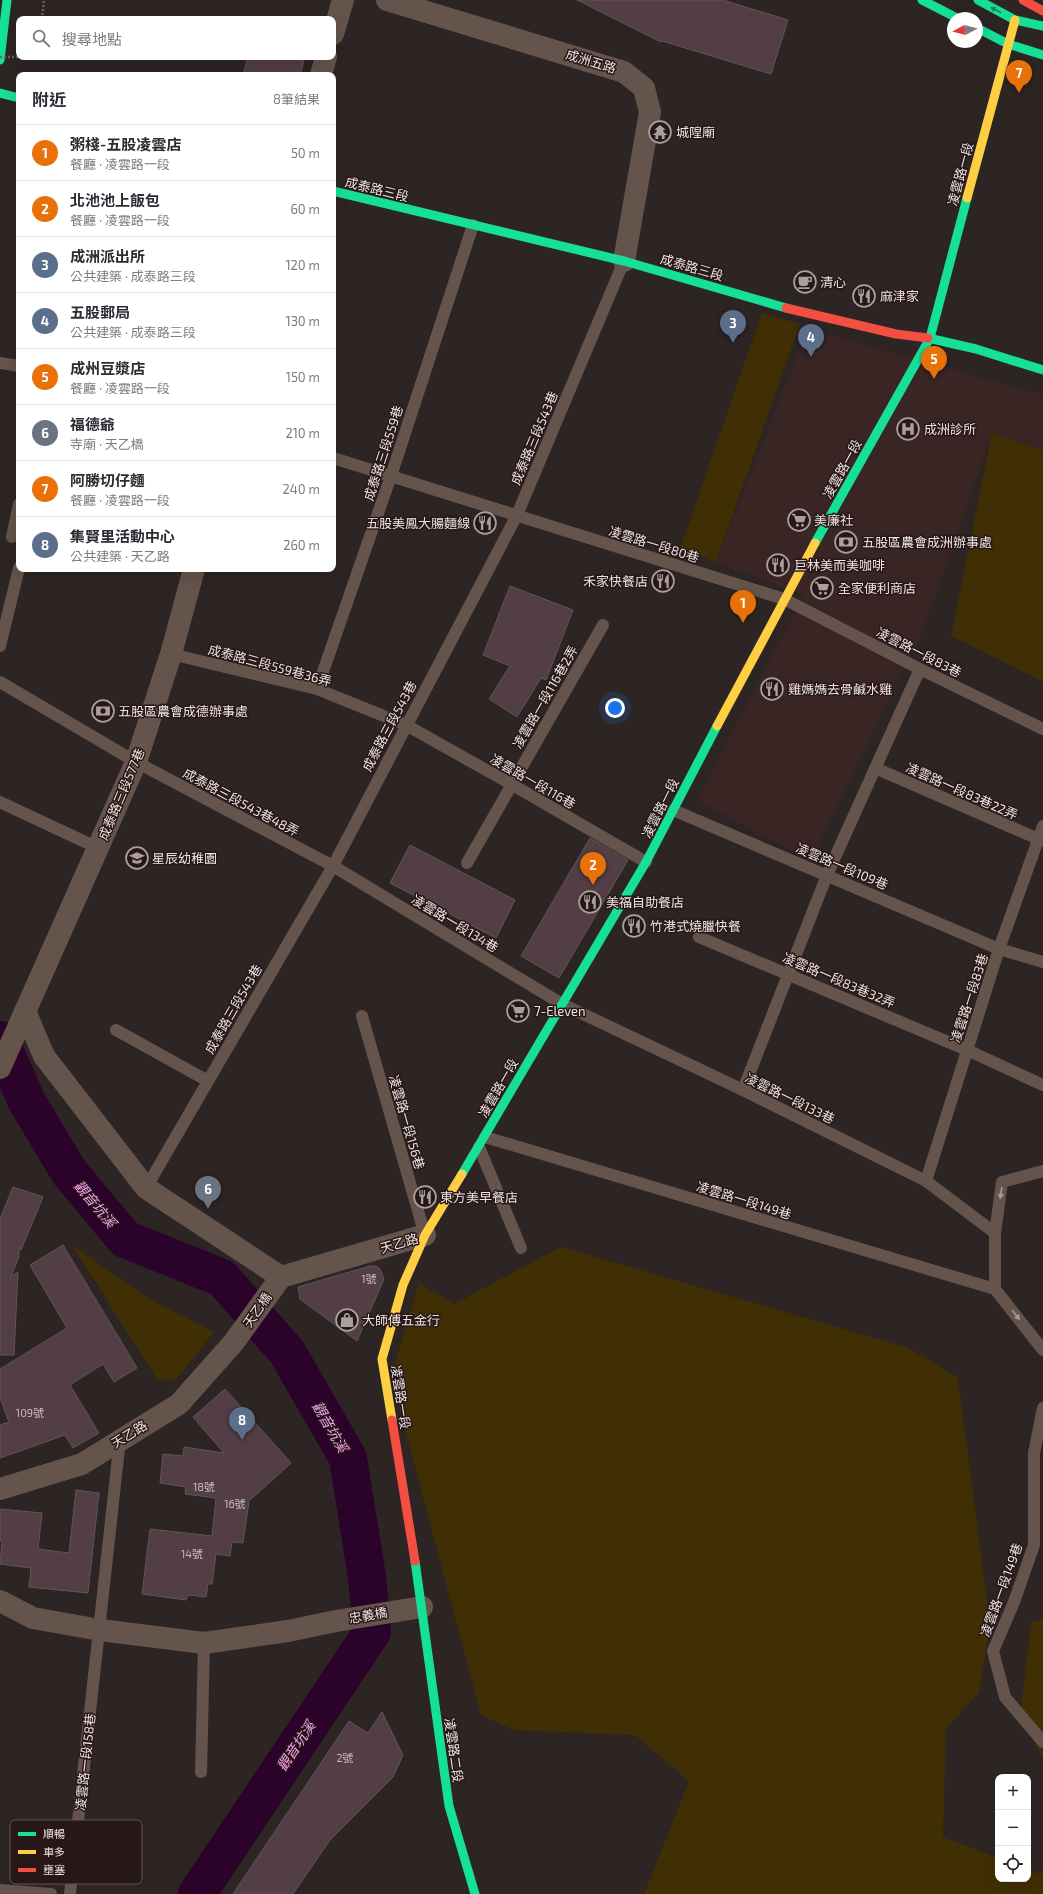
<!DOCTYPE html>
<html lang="zh-TW">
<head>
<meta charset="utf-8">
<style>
  :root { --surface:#fff; --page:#f2f2f3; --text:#2b2b33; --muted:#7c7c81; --line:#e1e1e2; --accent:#0f766e }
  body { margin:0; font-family:"Exo 2","Noto Sans TC",sans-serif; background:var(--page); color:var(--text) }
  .controls { position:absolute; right:12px; bottom:12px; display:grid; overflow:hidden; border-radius:8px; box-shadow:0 4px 16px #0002 }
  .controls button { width:36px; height:36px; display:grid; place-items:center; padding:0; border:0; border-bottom:1px solid var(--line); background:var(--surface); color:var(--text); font:20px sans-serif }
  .compass { position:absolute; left:947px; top:12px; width:36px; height:36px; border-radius:50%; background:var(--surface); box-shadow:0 4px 16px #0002; rotate:263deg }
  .you { position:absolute; left:615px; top:708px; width:14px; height:14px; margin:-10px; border:3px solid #fff; border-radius:50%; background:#1a73e8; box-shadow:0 0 0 6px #1a73e833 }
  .badge { display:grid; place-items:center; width:26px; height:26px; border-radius:50%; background:var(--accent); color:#fff; font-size:13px; font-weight:700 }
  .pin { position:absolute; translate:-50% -33px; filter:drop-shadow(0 1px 2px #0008) }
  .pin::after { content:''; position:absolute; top:21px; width:14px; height:12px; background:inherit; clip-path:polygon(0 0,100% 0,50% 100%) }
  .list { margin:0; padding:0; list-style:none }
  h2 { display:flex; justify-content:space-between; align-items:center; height:52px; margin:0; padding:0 16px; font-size:17px }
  h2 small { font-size:13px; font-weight:400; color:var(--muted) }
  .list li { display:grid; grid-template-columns:26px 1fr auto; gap:12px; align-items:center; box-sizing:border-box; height:56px; padding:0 16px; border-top:1px solid var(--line) }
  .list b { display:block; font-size:15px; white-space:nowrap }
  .list p { margin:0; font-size:13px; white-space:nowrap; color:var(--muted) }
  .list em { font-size:13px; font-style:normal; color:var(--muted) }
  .icon { flex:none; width:22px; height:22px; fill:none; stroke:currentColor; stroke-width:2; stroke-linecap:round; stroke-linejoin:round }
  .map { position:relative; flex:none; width:1043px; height:1894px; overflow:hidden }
  .search { position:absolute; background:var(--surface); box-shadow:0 4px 16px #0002; left:16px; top:16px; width:320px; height:44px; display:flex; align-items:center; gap:10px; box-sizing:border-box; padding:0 14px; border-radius:8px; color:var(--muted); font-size:15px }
  .panel { position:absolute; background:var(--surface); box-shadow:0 4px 16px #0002; left:16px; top:72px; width:320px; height:500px; border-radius:8px }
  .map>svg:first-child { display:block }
  .built { fill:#392523 }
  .green { fill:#402e05 }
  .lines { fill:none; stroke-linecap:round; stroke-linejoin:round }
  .river { stroke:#2b032a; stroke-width:38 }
  .building { fill:#523e44; stroke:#5e5657 }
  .path { stroke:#6b605a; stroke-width:2.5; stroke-dasharray:2 2; stroke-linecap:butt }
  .lane { stroke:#64544b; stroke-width:12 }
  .street { stroke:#64544b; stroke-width:22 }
  .fast { stroke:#16e098; stroke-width:9 }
  .slow { stroke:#ffcf43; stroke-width:9 }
  .jam { stroke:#f24e42; stroke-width:9 }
  .path-bridge { stroke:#6b605a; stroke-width:2.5; stroke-dasharray:2 2; stroke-linecap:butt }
  .oneway { fill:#1e865e }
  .oneway2 { fill:#a99c96 }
  .labels { text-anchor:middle; stroke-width:3; stroke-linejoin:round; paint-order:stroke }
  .number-label { font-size:11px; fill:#c7baba }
  .street-label { font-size:13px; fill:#eee3e2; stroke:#271817 }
  .poi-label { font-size:13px; fill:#eee3e2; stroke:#271817; text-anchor:start }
  .water-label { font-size:14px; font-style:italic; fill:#f89ef2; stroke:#271817 }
  .key { fill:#271817; stroke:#635554; stroke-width:1 }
  .key-label { font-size:11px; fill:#eee3e2 }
</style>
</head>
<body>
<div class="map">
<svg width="1043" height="1894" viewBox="0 0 1043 1894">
  <rect width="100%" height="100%" fill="#2d2524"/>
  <!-- built -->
  <path class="built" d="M808,329L1043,395V451L992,433L921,636L810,860L697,800L804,595L716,562Z"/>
  <!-- green -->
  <path class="green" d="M762,313L800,324L716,562L680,549Z
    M992,433L1043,451V682L951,636Z
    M71,1244L149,1299L214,1332L177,1379L158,1381Z
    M561,1247L909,1348L958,1378L990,1624L979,1693L946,1728L943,1837L998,1858V1879H1028V1869L1040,1874L1043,1870V1894H644L689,1781L635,1735L513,1730L481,1715L391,1376L419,1283L454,1304Z
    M1043,1619V1758L1020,1715L1031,1623Z"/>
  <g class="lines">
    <!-- river -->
    <path class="river" d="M0,1040L26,1100L69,1172L125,1239L222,1278L287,1352L348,1458L367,1577L372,1632L197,1894"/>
  </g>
  <!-- building -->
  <path class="building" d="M577,0H723L788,20L771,74L662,41L661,42Z
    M248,57H290L304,61L300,75H243Z
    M510,586L573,610L546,680L541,678L517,717L489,699L510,666L483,655Z
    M590,838L628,860L559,978L521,956Z
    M410,845L515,900L496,938L390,883Z
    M13,1187L43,1197L21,1250L19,1247V1257L11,1276L18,1272L14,1355H0V1219Z
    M63,1245L137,1368L114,1382L103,1364L70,1385L99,1433L73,1448L65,1435L0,1458V1425L9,1422L0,1398V1369L67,1328L30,1265Z
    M370,1266H376L380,1269L384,1279L357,1341L300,1299L298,1287Z
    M225,1389L291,1463L249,1501L243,1543L232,1542L230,1556L216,1554L212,1584H208L206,1597L188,1595L186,1600L142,1594L150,1529L212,1536L216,1498L185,1494L186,1487L160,1483L163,1454L183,1456L184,1447L224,1453L193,1417Z
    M76,1490L99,1493L88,1593L29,1587L31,1568L0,1564L2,1541H0V1509L42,1513L38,1549L69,1553Z
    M382,1712L403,1755L393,1777L330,1840L293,1894H233L349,1721L368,1733Z"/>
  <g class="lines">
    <!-- path -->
    <path class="path" d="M42,19L44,0"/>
    <!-- lane -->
    <path class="lane" d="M0,363L19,366
      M333,458L784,599L920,669L1043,729
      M12,537L19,504
      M0,646L19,568
      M171,654L317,689L406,725L511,784L646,862
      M0,682L136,762L333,866L562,1004L743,1090L926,1181L995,1233
      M317,689L391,476L473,225
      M875,768L1043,841
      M0,802L98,848
      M673,810L999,949L1043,962
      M467,863L603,625
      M699,937L967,1050L1043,1085
      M362,1016L425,1235
      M116,1030L208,1081
      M743,1090L827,875L920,669
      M485,1137L995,1289
      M479,1147L521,1248
      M1043,1171L1002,1182L995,1233V1289L1043,1350
      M926,1181L999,949L1043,826
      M146,1188L333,866L517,515L624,261
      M1043,1408L1034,1453V1545L1014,1602L993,1651L1005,1697L1043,1742
      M201,1772L204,1643
      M0,1890L51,1894
      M70,1894L120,1439"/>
    <!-- street -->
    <path class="street" d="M387,0L624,72L644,88L650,112L624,261
      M333,34L343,0
      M321,75L326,57
      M25,1011L44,1056L146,1188L281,1277
      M0,1068L136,762L171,654L194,569
      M281,1277L425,1235
      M0,1489L82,1464L179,1404L234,1342L281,1277
      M0,1601L33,1618L100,1630L204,1643L288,1631L336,1621L422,1607"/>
    <!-- fast -->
    <path class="fast" d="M922,0L957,18
      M978,0L1015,20L1043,26
      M977,28L1008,44L1043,55
      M0,60L7,0
      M0,93L19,98
      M333,191L624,261L786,308
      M928,338L976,349L1043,370
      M815,543L930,338L967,198
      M462,1174L646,862L717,726
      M415,1561L449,1806L475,1894"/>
    <!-- slow -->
    <path class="slow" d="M967,198L1015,20
      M717,726L815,543
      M392,1420L382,1359L403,1285L425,1235L462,1174"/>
    <!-- jam -->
    <path class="jam" d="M1023,0L1043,11
      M786,308L896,334L928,338
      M392,1420L415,1561"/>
    <!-- path-bridge -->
    <path class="path-bridge" d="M0,57H37"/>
  </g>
  <!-- one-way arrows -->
  <defs><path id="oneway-solid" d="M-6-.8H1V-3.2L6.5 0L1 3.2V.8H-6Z"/></defs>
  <use class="oneway" href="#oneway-solid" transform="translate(996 10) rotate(-152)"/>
  <g class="oneway2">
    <use href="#oneway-solid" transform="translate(1001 1193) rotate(98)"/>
    <use href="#oneway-solid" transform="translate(1016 1315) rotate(53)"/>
  </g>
  <!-- icons -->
  <defs>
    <g id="temple-ring" transform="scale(1.15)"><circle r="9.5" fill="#271817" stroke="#aaa0a0" stroke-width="1.5"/><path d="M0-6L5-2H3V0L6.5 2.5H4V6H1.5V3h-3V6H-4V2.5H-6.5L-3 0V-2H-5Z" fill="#aaa0a0"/></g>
    <g id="cafe-ring" transform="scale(1.15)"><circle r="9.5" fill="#271817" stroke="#aaa0a0" stroke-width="1.5"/><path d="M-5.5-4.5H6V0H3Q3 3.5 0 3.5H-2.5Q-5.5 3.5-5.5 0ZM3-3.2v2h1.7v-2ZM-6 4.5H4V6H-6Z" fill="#aaa0a0"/></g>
    <g id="restaurant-ring" transform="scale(1.15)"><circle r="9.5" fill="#271817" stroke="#aaa0a0" stroke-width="1.5"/><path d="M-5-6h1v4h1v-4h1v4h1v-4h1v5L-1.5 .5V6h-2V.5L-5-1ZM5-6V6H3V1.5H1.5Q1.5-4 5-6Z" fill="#aaa0a0"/></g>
    <g id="hospital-ring" transform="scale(1.15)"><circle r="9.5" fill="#271817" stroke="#aaa0a0" stroke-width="1.5"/><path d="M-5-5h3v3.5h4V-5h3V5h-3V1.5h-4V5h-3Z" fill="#aaa0a0"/></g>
    <g id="supermarket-ring" transform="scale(1.15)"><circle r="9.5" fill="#271817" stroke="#aaa0a0" stroke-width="1.5"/><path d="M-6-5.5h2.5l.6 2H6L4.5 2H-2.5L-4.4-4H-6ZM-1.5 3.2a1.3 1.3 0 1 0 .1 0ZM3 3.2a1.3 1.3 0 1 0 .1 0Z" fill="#aaa0a0"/></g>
    <g id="bank-ring" transform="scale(1.15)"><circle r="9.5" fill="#271817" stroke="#aaa0a0" stroke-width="1.5"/><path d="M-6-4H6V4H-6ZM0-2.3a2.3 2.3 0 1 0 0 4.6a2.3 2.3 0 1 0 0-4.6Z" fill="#aaa0a0"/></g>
    <g id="school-ring" transform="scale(1.15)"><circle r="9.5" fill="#271817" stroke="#aaa0a0" stroke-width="1.5"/><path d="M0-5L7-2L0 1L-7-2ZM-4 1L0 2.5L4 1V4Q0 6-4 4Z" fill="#aaa0a0"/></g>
    <g id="shop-ring" transform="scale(1.15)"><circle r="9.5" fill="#271817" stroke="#aaa0a0" stroke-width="1.5"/><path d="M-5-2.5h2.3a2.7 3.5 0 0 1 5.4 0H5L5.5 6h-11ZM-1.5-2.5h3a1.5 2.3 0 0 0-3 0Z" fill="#aaa0a0"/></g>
  </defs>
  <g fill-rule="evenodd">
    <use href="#temple-ring" x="660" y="132"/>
    <use href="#cafe-ring" x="805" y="282"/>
    <use href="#restaurant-ring" x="864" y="296"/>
    <use href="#hospital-ring" x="908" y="429"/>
    <use href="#supermarket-ring" x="799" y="520"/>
    <use href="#restaurant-ring" x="485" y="523"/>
    <use href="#bank-ring" x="846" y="542"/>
    <use href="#restaurant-ring" x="778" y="565"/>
    <use href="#restaurant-ring" x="663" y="581"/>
    <use href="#supermarket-ring" x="822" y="588"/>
    <use href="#restaurant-ring" x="772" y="689"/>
    <use href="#bank-ring" x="103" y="711"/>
    <use href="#school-ring" x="137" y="858"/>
    <use href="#restaurant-ring" x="590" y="902"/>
    <use href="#restaurant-ring" x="634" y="926"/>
    <use href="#supermarket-ring" x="518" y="1011"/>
    <use href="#restaurant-ring" x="425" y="1197"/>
    <use href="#shop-ring" x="347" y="1320"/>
  </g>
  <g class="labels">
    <!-- number labels -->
    <g class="number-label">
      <text x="369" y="1283">1號</text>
      <text x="30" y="1417">109號</text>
      <text x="204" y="1491">18號</text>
      <text x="235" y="1508">16號</text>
      <text x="192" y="1558">14號</text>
      <text x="345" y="1762">2號</text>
    </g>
    <!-- street labels -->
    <g class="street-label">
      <text transform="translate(591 61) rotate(17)" y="5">成洲五路</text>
      <text transform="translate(960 174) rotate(-75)" y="5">凌雲路一段</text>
      <text transform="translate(377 189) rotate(14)" y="5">成泰路三段</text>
      <text transform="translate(692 267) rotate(16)" y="5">成泰路三段</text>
      <text transform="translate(534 438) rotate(-67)" y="5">成泰路三段543巷</text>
      <text transform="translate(383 453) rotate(-72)" y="5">成泰路三段559巷</text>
      <text transform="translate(842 469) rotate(-61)" y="5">凌雲路一段</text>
      <text transform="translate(654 544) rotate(17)" y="5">凌雲路一段80巷</text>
      <text transform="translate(919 652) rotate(27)" y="5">凌雲路一段83巷</text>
      <text transform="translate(270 665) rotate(15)" y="5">成泰路三段559巷36弄</text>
      <text transform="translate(545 697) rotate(-60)" y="5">凌雲路一段116巷2弄</text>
      <text transform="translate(389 726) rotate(-62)" y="5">成泰路三段543巷</text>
      <text transform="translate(533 781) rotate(30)" y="5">凌雲路一段116巷</text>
      <text transform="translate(962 791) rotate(24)" y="5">凌雲路一段83巷22弄</text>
      <text transform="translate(121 794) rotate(-67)" y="5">成泰路三段577巷</text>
      <text transform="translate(241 802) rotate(28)" y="5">成泰路三段543巷48弄</text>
      <text transform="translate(660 808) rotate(-63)" y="5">凌雲路一段</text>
      <text transform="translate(842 866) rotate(23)" y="5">凌雲路一段109巷</text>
      <text transform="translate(455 923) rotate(31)" y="5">凌雲路一段134巷</text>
      <text transform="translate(839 980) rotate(23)" y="5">凌雲路一段83巷32弄</text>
      <text transform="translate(969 998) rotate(-72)" y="5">凌雲路一段83巷</text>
      <text transform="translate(233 1009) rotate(-60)" y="5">成泰路三段543巷</text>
      <text transform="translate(498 1088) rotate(-60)" y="5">凌雲路一段</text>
      <text transform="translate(790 1098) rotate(26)" y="5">凌雲路一段133巷</text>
      <text transform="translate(407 1122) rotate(74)" y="5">凌雲路一段156巷</text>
      <text transform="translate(744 1200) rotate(17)" y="5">凌雲路一段149巷</text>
      <text transform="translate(399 1243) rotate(-16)" y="5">天乙路</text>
      <text transform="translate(257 1310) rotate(-55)" y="5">天乙橋</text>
      <text transform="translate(401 1397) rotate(81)" y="5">凌雲路一段</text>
      <text transform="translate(129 1434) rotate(-32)" y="5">天乙路</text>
      <text transform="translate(1001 1590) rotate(-70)" y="5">凌雲路一段149巷</text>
      <text transform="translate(368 1615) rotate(-10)" y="5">忠義橋</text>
      <text transform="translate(454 1750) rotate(82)" y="5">凌雲路二段</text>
      <text transform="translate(85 1762) rotate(-84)" y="5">凌雲路一段158巷</text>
    </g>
    <!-- poi labels -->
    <g class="poi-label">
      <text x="676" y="137">城隍廟</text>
      <text x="820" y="287">清心</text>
      <text x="880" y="301">麻津家</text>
      <text x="924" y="434">成洲診所</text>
      <text x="814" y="525">美廉社</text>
      <text x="470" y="528" text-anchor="end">五股美鳳大腸麵線</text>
      <text x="862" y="547">五股區農會成洲辦事處</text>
      <text x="794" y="570">巨林美而美咖啡</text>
      <text x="648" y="586" text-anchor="end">禾家快餐店</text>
      <text x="838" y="593">全家便利商店</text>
      <text x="788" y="694">雞媽媽去骨鹹水雞</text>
      <text x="118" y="716">五股區農會成德辦事處</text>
      <text x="152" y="863">星辰幼稚園</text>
      <text x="606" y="907">美福自助餐店</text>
      <text x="650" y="931">竹港式燒臘快餐</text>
      <text x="534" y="1016">7-Eleven</text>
      <text x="440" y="1202">東方美早餐店</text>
      <text x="362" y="1325">大師傅五金行</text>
    </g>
    <!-- water labels -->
    <g class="water-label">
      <text transform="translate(95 1204) rotate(50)" y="5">觀音坑溪</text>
      <text transform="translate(330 1427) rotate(60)" y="5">觀音坑溪</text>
      <text transform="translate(296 1746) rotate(-56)" y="5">觀音坑溪</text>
    </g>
  </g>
  <!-- legend -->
  <rect x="10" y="1820" width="132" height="64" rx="6" class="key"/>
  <rect x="18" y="1832" width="18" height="4" fill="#16e098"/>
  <rect x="18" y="1850" width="18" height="4" fill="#ffcf43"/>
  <rect x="18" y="1868" width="18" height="4" fill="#f24e42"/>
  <g class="key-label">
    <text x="43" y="1838">順暢</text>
    <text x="43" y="1856">車多</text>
    <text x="43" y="1874">壅塞</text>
  </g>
</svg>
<div class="controls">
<button>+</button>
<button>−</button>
<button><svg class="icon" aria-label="locate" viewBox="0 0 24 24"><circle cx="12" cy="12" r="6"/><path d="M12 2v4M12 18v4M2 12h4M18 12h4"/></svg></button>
</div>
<svg class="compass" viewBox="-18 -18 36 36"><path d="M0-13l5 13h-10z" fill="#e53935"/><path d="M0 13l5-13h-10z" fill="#7c7c81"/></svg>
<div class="you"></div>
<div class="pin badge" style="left:743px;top:623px;background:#e8710a">1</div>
<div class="pin badge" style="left:593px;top:885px;background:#e8710a">2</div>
<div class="pin badge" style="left:733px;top:343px;background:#5c6f8a">3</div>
<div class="pin badge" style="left:811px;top:357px;background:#5c6f8a">4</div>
<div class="pin badge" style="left:934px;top:379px;background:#e8710a">5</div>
<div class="pin badge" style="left:208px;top:1209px;background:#6b7280">6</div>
<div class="pin badge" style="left:1019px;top:93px;background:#e8710a">7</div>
<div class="pin badge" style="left:242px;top:1440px;background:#5c6f8a">8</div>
<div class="search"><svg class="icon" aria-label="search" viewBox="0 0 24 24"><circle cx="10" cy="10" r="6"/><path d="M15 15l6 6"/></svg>搜尋地點</div>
<section class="panel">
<h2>附近<small>8筆結果</small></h2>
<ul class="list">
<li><span class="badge" style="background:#e8710a">1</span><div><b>粥棧-五股凌雲店</b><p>餐廳 · 凌雲路一段</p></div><em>50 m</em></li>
<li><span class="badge" style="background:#e8710a">2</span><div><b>北池池上飯包</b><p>餐廳 · 凌雲路一段</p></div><em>60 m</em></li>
<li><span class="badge" style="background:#5c6f8a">3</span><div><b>成洲派出所</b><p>公共建築 · 成泰路三段</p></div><em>120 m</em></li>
<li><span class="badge" style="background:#5c6f8a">4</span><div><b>五股郵局</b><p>公共建築 · 成泰路三段</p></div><em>130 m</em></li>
<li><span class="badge" style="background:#e8710a">5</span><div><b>成州豆漿店</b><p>餐廳 · 凌雲路一段</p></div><em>150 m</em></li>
<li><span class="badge" style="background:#6b7280">6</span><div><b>福德爺</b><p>寺廟 · 天乙橋</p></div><em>210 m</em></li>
<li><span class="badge" style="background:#e8710a">7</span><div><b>阿勝切仔麵</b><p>餐廳 · 凌雲路一段</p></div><em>240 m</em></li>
<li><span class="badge" style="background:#5c6f8a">8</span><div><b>集賢里活動中心</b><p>公共建築 · 天乙路</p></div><em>260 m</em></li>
</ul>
</section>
</div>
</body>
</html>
